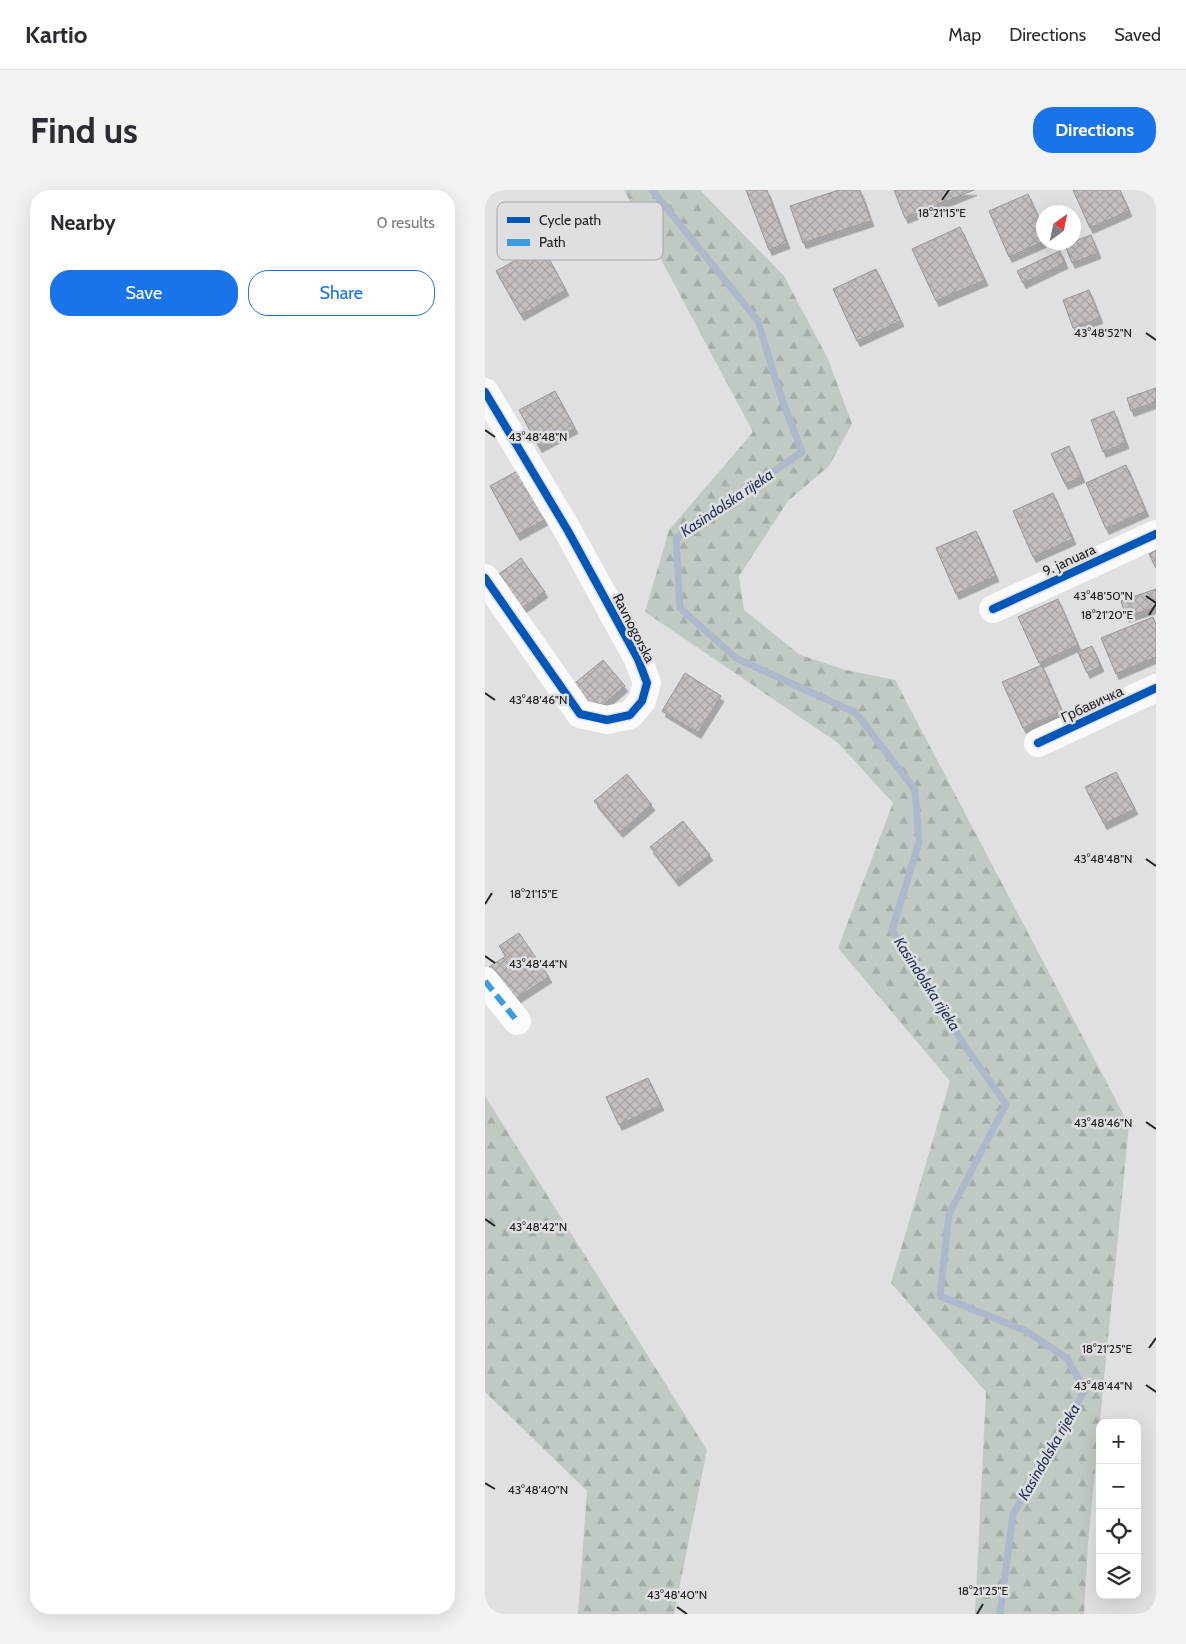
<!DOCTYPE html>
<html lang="en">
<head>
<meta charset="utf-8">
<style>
  :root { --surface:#fff; --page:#f2f2f3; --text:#2b2b33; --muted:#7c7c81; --line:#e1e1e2; --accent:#1a73e8 }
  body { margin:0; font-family:Cabin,sans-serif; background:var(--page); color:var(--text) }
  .controls { position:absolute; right:15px; bottom:15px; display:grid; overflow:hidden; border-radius:10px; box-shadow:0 5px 20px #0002 }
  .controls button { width:45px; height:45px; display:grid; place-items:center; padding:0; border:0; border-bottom:1px solid var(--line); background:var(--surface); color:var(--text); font:25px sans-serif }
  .compass { position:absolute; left:551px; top:15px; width:45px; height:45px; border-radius:50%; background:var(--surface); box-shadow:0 5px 20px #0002; rotate:33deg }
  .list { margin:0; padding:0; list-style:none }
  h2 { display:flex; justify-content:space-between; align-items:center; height:65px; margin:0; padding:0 20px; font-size:21px }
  h2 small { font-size:16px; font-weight:400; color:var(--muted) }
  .actions { display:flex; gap:10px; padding:15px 20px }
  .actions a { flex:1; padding:11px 0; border:1px solid var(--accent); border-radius:20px; text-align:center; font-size:18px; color:var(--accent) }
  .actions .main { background:var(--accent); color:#fff }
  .icon { flex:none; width:28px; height:28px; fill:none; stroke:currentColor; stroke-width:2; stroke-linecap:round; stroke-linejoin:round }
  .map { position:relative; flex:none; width:671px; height:1424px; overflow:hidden; border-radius:20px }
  header { display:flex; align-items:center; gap:30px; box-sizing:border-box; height:70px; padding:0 25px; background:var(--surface); border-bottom:1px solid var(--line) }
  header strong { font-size:24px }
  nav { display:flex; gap:28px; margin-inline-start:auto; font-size:18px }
  .intro { display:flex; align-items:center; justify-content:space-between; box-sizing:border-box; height:120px; padding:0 30px }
  h1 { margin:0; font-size:35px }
  .button { padding:12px 22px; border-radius:20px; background:var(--accent); color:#fff; font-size:18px; font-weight:700 }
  main { display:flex; gap:30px; padding:0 30px }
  aside { flex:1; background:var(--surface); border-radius:20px; box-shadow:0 5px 20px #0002 }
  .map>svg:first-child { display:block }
  .forest { fill:url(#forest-firs) }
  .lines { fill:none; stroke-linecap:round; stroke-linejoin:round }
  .stream { stroke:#aeb8cb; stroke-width:7 }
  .building { fill:url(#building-cross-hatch); stroke:#979697; filter:url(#shadow) }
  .minor { stroke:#fafafb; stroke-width:28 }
  .quiet { stroke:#3c9ce0; stroke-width:6; stroke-dasharray:12 6; stroke-linecap:butt }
  .cycleway-casing { stroke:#dfdfe3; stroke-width:11 }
  .cycleway { stroke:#0057b8; stroke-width:8 }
  .ticks { fill:none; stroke:#222223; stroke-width:2 }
  .labels { text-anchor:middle; stroke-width:5; stroke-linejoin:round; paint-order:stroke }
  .street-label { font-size:14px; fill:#222223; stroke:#dfdfe3 }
  .water-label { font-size:15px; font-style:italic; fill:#213258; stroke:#dfdfe3 }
  .key { fill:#dfdfe3; stroke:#a6a6a9; stroke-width:1 }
  .key-label { font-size:14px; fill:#222223 }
  .ticks-label { font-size:12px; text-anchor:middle; fill:#222223; stroke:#dfdfe3; stroke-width:5; stroke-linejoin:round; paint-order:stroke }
</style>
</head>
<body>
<header>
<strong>Kartio</strong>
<nav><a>Map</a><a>Directions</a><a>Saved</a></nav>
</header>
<div class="intro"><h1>Find us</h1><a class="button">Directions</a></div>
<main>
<aside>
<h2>Nearby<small>0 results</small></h2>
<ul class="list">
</ul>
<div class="actions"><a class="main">Save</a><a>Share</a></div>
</aside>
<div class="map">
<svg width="671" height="1424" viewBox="0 0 671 1424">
  <defs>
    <pattern id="forest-firs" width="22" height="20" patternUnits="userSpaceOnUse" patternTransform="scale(1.25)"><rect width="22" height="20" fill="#c0cac3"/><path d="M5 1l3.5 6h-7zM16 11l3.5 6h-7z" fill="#a5ada7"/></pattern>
    <pattern id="building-cross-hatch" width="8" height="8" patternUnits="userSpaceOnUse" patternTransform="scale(1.25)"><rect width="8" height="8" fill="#c4bebe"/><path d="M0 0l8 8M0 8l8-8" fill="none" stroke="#a8a3a3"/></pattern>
    <filter id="shadow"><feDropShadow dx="3" dy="5.5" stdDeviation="0" flood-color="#0004"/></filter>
  </defs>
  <rect width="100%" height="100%" fill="#e0e0e2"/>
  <!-- forest -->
  <path class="forest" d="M139,0H215L299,86L343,169L367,234L344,276L303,311L254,386L259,420L315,465L361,480L410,490L644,935L603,1353L599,1424H490L501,1202L406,1093L465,891L353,758L408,613L353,553L160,422L184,340L268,242Z
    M0,906L222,1260L189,1424H93L102,1301L0,1202Z"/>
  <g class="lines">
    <!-- stream -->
    <path class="stream" d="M167,0L273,131L295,204L317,262L191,348L195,418L251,468L371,523L430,600L434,652L407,740L482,859L521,914L464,1024L455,1106L541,1141L582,1168L600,1200L528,1324L515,1424"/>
  </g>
  <!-- building -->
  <path class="building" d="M261,0H282L302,53L284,60Z
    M354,0H375L386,31L318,53L305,16Z
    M409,0H489L420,28Z
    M588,0H635L644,21L605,38Z
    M543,4L558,37V52L524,67L504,21Z
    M475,37L500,90L451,111L427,59Z
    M606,45L613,63L587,73L580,55Z
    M57,56L81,100L36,125L11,81Z
    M575,61L580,73L538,93L532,81Z
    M391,79L416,131L372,151L348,99Z
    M604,100L615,128L588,138L578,110Z
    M671,198V212L646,221L642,208Z
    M70,201L90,238L54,257L34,220Z
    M629,221L641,253L618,262L606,230Z
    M584,256L597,287L580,294L566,264Z
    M641,275L661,321L621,339L601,293Z
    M36,279L63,328L32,345L5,296Z
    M568,303L588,349L548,367L528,321Z
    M491,341L511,386L471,404L451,358Z
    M671,360V378L664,364Z
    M36,368L60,402L30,423L7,389Z
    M671,399V417L641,427L636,411Z
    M573,409L593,455L554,473L533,427Z
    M668,427L671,435V467L631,484L616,448Z
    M607,456L616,476L602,483L593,462Z
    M118,470L140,496L111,521L89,494Z
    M557,475L577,521L538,538L517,492Z
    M200,483L236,506L213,543L177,521Z
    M631,582L650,619L619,634L600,597Z
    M142,584L167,615L135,642L109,611Z
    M198,631L225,665L191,691L165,657Z
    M34,743L64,787L27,811L4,777L21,766L14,756Z
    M163,888L176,915L134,935L121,907Z"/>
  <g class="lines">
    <!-- minor -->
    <path class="minor" d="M0,202L83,341L153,469L162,493L157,511L145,525L122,530L95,524L0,388
      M508,419L671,344
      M553,553L671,498
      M0,791L32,831"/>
    <!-- quiet -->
    <path class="quiet" d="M0,791L32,831"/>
    <!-- cycleway casing -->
    <g class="cycleway-casing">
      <path id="cycleway" d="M0,202L83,341L153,469L162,493L157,511L145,525L122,530L95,524L0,388
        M508,419L671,344
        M553,553L671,498"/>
    </g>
    <!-- cycleway -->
    <use href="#cycleway" class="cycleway"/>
  </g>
  <!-- ticks -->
  <path class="ticks" d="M457,10L464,0M661,143L671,150M0,240L10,247M661,406L671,413M664,425L671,414M0,503L10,510M661,669L671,676M0,714L7,703M0,766L10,773M661,932L671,939M0,1029L10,1036M664,1158L671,1148M661,1195L671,1202M0,1293L10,1299M192,1417L202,1424M492,1424L498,1414"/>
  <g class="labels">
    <!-- street labels -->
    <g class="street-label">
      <text transform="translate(584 370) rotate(-25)" y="5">9. januara</text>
      <text transform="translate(149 438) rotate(63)" y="5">Ravnogorska</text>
      <text transform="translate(607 514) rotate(-25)" y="5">Грбавичка</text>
    </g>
    <!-- water labels -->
    <g class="water-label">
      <text transform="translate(242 313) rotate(-34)" y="5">Kasindolska rijeka</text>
      <text transform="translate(442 794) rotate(57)" y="5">Kasindolska rijeka</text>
      <text transform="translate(564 1262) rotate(-60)" y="5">Kasindolska rijeka</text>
    </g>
  </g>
  <!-- legend -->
  <rect x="12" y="12" width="166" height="58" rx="8" class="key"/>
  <rect x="22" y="27" width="23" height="6" fill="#0057b8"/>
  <rect x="22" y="49" width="23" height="7" fill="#3c9ce0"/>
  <g class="key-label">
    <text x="54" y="35">Cycle path</text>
    <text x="54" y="57">Path</text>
  </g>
  <g class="ticks-label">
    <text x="457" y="27">18°21'15"E</text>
    <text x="618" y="147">43°48'52"N</text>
    <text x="53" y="251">43°48'48"N</text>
    <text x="618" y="410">43°48'50"N</text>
    <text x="622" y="429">18°21'20"E</text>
    <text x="53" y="514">43°48'46"N</text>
    <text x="618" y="673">43°48'48"N</text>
    <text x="49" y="708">18°21'15"E</text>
    <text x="53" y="778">43°48'44"N</text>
    <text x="618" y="937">43°48'46"N</text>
    <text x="53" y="1041">43°48'42"N</text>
    <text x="622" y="1163">18°21'25"E</text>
    <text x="618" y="1200">43°48'44"N</text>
    <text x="53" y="1304">43°48'40"N</text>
    <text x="498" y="1405">18°21'25"E</text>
    <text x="192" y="1409">43°48'40"N</text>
  </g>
</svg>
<div class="controls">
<button>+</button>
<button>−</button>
<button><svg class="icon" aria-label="locate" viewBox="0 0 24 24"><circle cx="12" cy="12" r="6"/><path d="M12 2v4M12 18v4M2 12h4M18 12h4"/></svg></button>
<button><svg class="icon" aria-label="layers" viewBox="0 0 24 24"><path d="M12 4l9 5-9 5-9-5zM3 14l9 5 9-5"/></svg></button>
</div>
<svg class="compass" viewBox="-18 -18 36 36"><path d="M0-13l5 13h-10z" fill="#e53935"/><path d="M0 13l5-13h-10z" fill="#7c7c81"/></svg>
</div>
</main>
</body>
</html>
